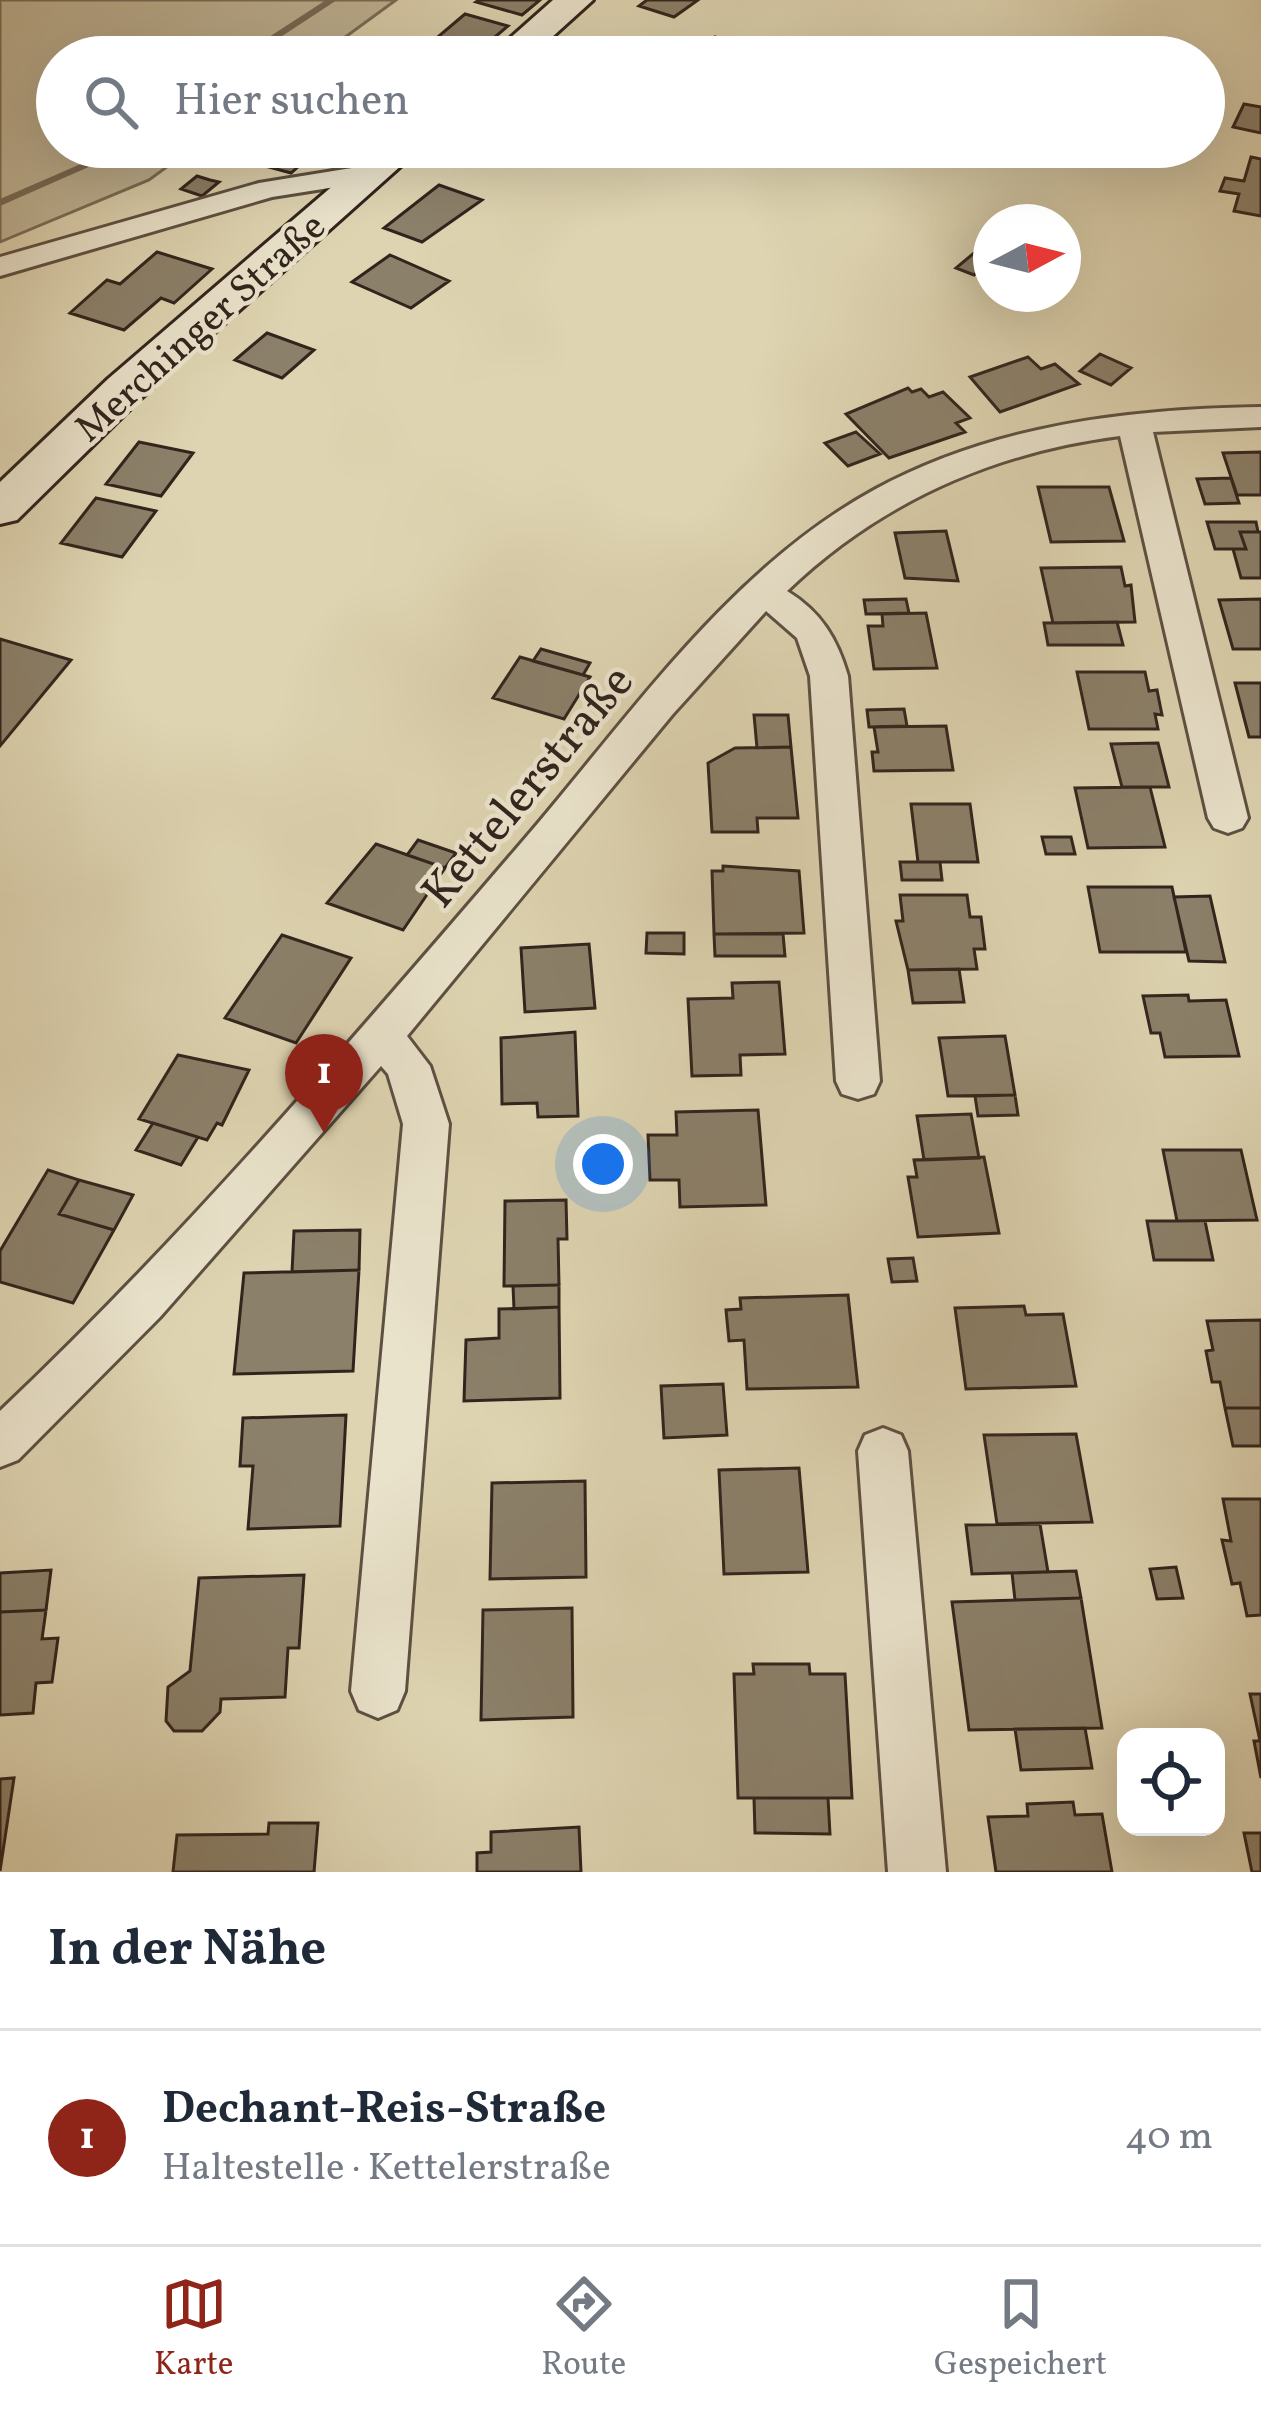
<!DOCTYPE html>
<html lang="de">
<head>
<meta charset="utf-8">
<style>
  :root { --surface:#fff; --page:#f6f6f7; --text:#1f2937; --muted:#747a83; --line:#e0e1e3; --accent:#8f2418 }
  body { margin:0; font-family:Vollkorn,serif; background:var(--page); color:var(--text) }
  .controls { position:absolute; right:36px; bottom:36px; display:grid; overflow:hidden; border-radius:24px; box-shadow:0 12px 48px #0002 }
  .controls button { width:108px; height:108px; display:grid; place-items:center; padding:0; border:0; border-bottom:3px solid var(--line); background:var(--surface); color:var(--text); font:60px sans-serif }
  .compass { position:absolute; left:973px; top:204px; width:108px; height:108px; border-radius:50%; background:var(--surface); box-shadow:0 12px 48px #0002; rotate:83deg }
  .you { position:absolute; left:603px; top:1164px; width:42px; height:42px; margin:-30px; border:9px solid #fff; border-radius:50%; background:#1a73e8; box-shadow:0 0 0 18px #1a73e833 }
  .badge { display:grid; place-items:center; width:78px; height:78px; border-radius:50%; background:var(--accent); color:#fff; font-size:39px; font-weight:700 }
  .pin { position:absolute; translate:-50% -99px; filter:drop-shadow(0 3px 6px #0008) }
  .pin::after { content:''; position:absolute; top:63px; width:42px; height:36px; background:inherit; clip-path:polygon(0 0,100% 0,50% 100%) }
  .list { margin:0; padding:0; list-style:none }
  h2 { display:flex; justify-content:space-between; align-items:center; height:156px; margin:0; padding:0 48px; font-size:51px }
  h2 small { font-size:39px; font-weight:400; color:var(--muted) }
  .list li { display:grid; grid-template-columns:78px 1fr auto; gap:36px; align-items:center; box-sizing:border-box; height:216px; padding:0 48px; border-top:3px solid var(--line) }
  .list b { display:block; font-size:45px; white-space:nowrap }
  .list p { margin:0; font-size:39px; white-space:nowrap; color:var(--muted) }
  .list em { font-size:39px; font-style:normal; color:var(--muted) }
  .icon { flex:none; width:66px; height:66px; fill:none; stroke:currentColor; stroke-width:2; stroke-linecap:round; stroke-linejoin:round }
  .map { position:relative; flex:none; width:1261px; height:1872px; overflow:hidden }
  .search { position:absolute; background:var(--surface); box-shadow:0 12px 48px #0002; left:36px; right:36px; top:36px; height:132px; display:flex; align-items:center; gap:30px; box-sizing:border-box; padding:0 42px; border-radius:66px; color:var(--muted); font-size:45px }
  .sheet { height:372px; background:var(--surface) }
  nav { display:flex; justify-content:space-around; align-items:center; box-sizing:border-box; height:168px; border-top:3px solid var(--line); background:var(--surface); font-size:33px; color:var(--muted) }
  nav a { display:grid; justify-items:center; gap:6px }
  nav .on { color:var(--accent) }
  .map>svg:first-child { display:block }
  .green { fill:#c1b698; stroke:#7a6d5a; stroke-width:3 }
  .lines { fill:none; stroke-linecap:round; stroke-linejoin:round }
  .stream { fill:#766a58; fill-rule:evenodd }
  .building { fill:#8b806a; stroke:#32241d; stroke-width:3 }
  .street-casing { stroke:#5d5042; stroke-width:6 }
  .secondary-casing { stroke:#32241d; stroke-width:6 }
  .street { fill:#eae3cc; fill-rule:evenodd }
  .secondary { fill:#eae3cc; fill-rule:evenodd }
  .labels { text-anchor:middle; stroke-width:9; stroke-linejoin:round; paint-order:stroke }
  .far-street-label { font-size:39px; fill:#32241d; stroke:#eae3cc }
  .street-label { font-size:48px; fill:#32241d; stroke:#eae3cc }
</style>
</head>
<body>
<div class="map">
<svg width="1261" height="1872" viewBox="0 0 1261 1872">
  <rect width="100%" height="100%" fill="#ded4b1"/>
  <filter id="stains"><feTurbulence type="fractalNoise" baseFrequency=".00167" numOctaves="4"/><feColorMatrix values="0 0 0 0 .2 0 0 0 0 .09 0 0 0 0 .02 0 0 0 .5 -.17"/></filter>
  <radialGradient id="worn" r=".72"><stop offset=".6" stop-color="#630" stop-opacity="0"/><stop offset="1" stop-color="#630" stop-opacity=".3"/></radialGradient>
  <!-- green -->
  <path class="green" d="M0,0H396L318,57H57V147H194L149,180L0,242Z"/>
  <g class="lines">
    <!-- stream -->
    <path class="stream" d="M326,0H337L250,57H238Z
      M120,147H134L0,206V199Z"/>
  </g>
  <!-- building -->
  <path class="building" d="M479,0H540L522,15L476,2Z
    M647,0H698L674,17L639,6Z
    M465,14L508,26L476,53L433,41Z
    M715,37L744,46L732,56L702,47Z
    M1244,104L1261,107V133L1233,127Z
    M254,147H276L310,156L291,173L240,159Z
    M1251,157L1261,159V216L1234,211L1239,194L1220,191L1225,178L1244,181Z
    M197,176L210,180L219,182L202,196L181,189Z
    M439,185L482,200L422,242L384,228Z
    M157,252L212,269L174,303L161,298L124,330L70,313L107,280L120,284Z
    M974,253L991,261L974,275L956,268Z
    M390,255L449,281L411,308L352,282Z
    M267,333L314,350L282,378L235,360Z
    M1100,354L1131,368L1111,385L1080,371Z
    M1028,357L1041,369L1055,364L1079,384L1000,412L970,377Z
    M908,388L912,392L921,389L929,397L943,392L970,418L956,423L965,432L889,458L846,414Z
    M856,432L880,454L848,466L825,443Z
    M139,442L193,453L161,496L106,484Z
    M1261,452V495H1237L1223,453Z
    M1231,478L1239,503L1205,504L1197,479Z
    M1038,487H1109L1124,541L1051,542Z
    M96,498L156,511L122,557L61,543Z
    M1207,522H1256L1258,532H1240L1246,549H1215Z
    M946,531L958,581L905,578L895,533Z
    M1240,532H1261V578H1241L1233,549H1246Z
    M1121,567L1125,586L1131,585L1135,622L1053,623L1041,568Z
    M906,599L909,613L866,614L864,600Z
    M1261,599V649H1233L1219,600Z
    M926,613L937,668L874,669L868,626H883L882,614Z
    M1117,622L1123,645H1048L1044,623Z
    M0,639L71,660L0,746Z
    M541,649L590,663L583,675L533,661Z
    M520,657L590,677L564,719L493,698Z
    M1077,672H1145L1149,691L1157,690L1162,715L1155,714L1158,729H1089Z
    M1235,683H1261V737H1249Z
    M904,709L907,726L869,727L867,710Z
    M754,715H788L791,747L757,748Z
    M946,726L953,770L874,771L872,752H878L874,727Z
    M1158,743L1169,787H1122L1111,744Z
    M791,747L798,818H757L758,832H712L708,763L735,748Z
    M1150,787L1165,847L1088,848L1075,788Z
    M911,804H970L978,862H918Z
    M1042,837H1071L1075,854H1046Z
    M418,840L456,853L445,868L407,855Z
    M376,844L445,868L403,930L327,903Z
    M900,862H940L942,880H902Z
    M723,866L799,871L804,933L714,934L712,871H723Z
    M1088,887H1172L1186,952H1100Z
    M900,895H967L970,917H981L985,949H974L977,969L908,970L896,921H903Z
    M1210,896L1225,962L1189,961L1174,897Z
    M647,933H684V954L646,953Z
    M714,934H783L785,956H715Z
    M282,935L351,958L296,1043L225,1018Z
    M589,944L595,1008L525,1012L521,948Z
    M959,969L964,1002L913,1003L908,970Z
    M779,982L785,1054L740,1055L741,1075L692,1076L688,999L733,998L732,983Z
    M1188,995L1189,1001L1226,1000L1239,1056L1165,1057L1160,1033H1151L1143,996Z
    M575,1032L578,1116L538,1117L537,1103L502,1104L501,1038Z
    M1005,1036L1015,1095L948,1096L939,1038Z
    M178,1055L249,1070L222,1125L217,1123L207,1140L139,1119Z
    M1015,1095L1018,1115L978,1116L975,1096Z
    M758,1110L766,1205L680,1207L679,1180H650L648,1135H677L676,1112Z
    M971,1114L979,1158L924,1160L917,1116Z
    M153,1123L198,1137L181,1165L136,1150Z
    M1163,1150H1241L1257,1220L1177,1221Z
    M984,1157L999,1233L918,1237L908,1177H917L914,1160Z
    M48,1170L79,1180L59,1214L114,1230L73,1303L0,1282V1251Z
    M79,1180L133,1195L114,1230L59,1214Z
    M566,1200L567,1239H558L559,1285L504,1286L505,1201Z
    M1147,1221H1205L1213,1260H1154Z
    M360,1230L359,1270L292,1272L294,1231Z
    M913,1258L917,1281L892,1282L888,1259Z
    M359,1270L353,1371L234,1374L244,1273Z
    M559,1285V1307L514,1309L513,1286Z
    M848,1295L858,1387L747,1389L744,1340L729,1341L726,1310L741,1309L740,1298Z
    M1024,1306L1026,1315L1063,1314L1076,1386L966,1389L955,1308Z
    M559,1307L560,1398L464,1401L466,1340L499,1338V1309Z
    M1261,1320V1408H1225L1220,1382H1212L1206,1351L1213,1350L1207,1321Z
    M723,1384L727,1435L664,1438L661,1386Z
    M1225,1408H1261V1446H1233Z
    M346,1415L340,1526L248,1529L253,1466H240L243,1418Z
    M1076,1434L1092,1522L997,1524L984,1435Z
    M799,1468L808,1572L724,1574L719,1470Z
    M585,1481L586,1577L490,1579L492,1483Z
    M1223,1499H1261V1615L1247,1616L1240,1583L1232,1584L1222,1540L1231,1541Z
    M1040,1524L1048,1572L972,1574L966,1525Z
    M1176,1567L1183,1598L1157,1599L1150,1569Z
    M51,1570L46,1610L0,1612V1573Z
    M1076,1571L1081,1598L1015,1600L1012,1573Z
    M304,1575L299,1648H288L285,1697L221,1699L220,1712L202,1731H174L166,1721L168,1687L190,1671L199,1578Z
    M1081,1598L1102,1728L969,1730L952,1602Z
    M572,1608L573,1717L481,1720L483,1610Z
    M46,1610L42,1639L58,1638L52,1682L36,1683L33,1713L0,1715V1612Z
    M753,1664H809L810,1674H845L852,1798H738L734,1674H754Z
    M1250,1694H1261V1778L1254,1741H1260Z
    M1085,1728L1092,1768L1021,1770L1015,1729Z
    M14,1778L0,1871V1779Z
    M754,1798H828L830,1834L755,1833Z
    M1073,1802L1075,1815L1102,1814L1112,1872H996L988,1817L1028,1816L1027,1804Z
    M269,1823H318L314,1872H173L177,1835L268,1834Z
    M579,1827L581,1872H477V1853L491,1852V1832Z
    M1244,1833H1261V1872H1252Z"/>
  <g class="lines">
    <!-- street casing -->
    <g class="street-casing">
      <path id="street" d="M370,165L385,174L380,180L272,197L0,276V257L259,183Z
        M1261,407V427L1153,432L1248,818L1242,828L1228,833L1214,828L1208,818L1120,436C994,452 880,502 787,591C821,612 837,638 848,676L880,1081L874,1094L858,1099L842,1094L836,1081L810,676L797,638L766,611L672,715L407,1036L430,1066L449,1124L405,1691L397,1710L378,1718L359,1710L351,1691L403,1124L388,1074L381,1066L160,1317L18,1460L0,1467V1411C188,1233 354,1037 522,842C629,718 728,570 874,490C993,425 1128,409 1261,407Z
        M883,1428L901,1435L908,1451L946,1872H888L858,1451L865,1435Z"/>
    </g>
    <!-- secondary casing -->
    <g class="secondary-casing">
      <path id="secondary" d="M553,0H593L530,57H489Z
        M378,147H422L140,399L17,520L0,524V482L108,379Z"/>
    </g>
    <!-- street -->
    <use href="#street" class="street"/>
    <!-- secondary -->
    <use href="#secondary" class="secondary"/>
  </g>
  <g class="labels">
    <!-- far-street labels -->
    <g class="far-street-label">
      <text transform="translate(199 326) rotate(-42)" y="14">Merchinger Straße</text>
    </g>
    <!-- street labels -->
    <g class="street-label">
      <text transform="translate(526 785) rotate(-50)" y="17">Kettelerstraße</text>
    </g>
  </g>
  <rect width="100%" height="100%" filter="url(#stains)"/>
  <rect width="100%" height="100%" fill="url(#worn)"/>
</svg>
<div class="controls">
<button><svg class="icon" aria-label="locate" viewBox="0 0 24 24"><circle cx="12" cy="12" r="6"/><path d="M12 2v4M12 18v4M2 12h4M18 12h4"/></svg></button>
</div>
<svg class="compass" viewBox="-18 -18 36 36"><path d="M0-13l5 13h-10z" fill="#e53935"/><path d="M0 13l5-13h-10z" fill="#747a83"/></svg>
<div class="you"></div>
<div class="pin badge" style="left:324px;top:1133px">1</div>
<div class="search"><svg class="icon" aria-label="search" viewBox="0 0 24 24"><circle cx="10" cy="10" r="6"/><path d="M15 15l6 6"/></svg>Hier suchen</div>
</div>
<section class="sheet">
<h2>In der Nähe<small></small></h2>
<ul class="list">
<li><span class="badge">1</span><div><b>Dechant-Reis-Straße</b><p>Haltestelle · Kettelerstraße</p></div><em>40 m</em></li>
</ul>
</section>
<nav>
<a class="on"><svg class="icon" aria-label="map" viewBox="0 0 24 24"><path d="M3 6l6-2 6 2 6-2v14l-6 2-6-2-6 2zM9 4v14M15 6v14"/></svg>Karte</a>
<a><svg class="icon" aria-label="directions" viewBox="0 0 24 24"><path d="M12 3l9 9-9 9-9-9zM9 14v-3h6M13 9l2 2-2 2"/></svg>Route</a>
<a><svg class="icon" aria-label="saved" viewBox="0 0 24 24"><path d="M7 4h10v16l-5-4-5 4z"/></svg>Gespeichert</a>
</nav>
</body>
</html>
